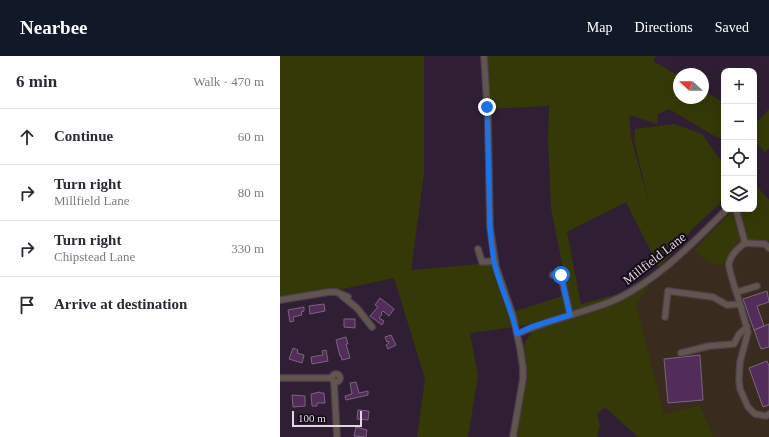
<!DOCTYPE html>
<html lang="en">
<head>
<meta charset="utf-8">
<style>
  :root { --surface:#fff; --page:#f2f2f3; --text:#2b2b33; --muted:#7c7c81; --line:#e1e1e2; --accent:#111827 }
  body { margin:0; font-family:"Times New Roman",serif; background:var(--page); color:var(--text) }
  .controls { position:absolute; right:12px; top:12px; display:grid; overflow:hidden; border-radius:8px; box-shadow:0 4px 16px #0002 }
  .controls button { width:36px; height:36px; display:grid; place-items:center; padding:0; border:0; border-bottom:1px solid var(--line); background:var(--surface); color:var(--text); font:20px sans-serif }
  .compass { position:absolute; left:393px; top:12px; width:36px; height:36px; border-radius:50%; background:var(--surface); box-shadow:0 4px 16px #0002; rotate:291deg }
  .scale { position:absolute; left:12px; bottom:10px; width:70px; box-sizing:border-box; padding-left:4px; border:2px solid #e2d6e4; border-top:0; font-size:11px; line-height:14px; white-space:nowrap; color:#e2d6e4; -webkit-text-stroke:3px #140c16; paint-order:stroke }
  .stop { position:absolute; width:12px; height:12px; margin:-9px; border:3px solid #1a73e8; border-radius:50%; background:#fff }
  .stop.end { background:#1a73e8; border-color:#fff; box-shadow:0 1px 4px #0008 }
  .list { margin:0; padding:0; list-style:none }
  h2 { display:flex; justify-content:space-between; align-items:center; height:52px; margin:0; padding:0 16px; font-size:17px }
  h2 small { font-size:13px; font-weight:400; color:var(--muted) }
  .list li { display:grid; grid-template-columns:26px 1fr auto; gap:12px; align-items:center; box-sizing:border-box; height:56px; padding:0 16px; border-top:1px solid var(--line) }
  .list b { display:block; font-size:15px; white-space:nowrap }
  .list p { margin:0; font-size:13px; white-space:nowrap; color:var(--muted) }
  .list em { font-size:13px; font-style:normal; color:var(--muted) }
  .icon { flex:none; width:22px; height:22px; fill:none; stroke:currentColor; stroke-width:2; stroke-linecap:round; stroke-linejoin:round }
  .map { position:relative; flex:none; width:489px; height:381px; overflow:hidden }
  header { display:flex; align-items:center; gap:24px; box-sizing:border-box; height:56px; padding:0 20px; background:var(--accent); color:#fff }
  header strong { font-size:19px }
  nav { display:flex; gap:22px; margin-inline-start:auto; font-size:14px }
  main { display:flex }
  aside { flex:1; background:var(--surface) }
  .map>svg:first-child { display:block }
  .commercial { fill:#392b1e }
  .green { fill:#343907 }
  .building { fill:#532d59; stroke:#7a657d }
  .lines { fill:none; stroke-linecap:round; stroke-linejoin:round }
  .minor-casing { stroke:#4c3c50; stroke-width:8 }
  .minor { stroke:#62554e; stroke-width:5.5 }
  .route { stroke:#1a73e8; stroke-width:5 }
  .labels { text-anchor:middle; stroke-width:4; stroke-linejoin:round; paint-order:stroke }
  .street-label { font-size:13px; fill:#e2d6e4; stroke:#140c16 }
</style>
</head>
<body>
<header>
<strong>Nearbee</strong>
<nav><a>Map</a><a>Directions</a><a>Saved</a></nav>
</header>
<main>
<aside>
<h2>6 min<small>Walk · 470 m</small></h2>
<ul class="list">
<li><svg class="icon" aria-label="ahead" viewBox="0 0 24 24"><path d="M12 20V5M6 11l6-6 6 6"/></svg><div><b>Continue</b></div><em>60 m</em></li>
<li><svg class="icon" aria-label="right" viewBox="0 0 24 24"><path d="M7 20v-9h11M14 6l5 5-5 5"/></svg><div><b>Turn right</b><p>Millfield Lane</p></div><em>80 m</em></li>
<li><svg class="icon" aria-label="right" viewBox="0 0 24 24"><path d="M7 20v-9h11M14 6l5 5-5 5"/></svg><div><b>Turn right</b><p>Chipstead Lane</p></div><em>330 m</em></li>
<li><svg class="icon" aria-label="arrive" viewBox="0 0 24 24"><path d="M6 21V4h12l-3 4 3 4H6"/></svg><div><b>Arrive at destination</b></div></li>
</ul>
</aside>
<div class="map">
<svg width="489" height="381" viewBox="0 0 489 381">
  <rect width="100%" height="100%" fill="#301f34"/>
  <!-- commercial -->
  <path class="commercial" d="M489,145V381H434L420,349L384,359L347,243L370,229L455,153H474Z"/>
  <!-- green -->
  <path class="green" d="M0,0H144V118L131,214L212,207L233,271L190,277L198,320L188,381H137L145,323L114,222L49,236L0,243Z
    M207,0H376L373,5L399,20V42H423V34L444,47V80L438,82L389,53L378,58L377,68L349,59L351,81L370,152L354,84L355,73L394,68L422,78L444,109V144L413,172L399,190L379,211L346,146L287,176L301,248L370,229L356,248L384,358L420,349L434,381H358L325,351L317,358L320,370L317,381H236L243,345H242L246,319L244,288L254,273L271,262L242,270C236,266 235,262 236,255L288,238L271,152L268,84L269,50L211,53Z
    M489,53V92L485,96L474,84V64L477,66Z
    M474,127L489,144V189L482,183L457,186L443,209L429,207L415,195L453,153H474Z"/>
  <!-- building -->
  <path class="building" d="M487,235L489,246L477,250L484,270L474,274L463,243Z
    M100,242L114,253L109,260L103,255L101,257L102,258L99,262L104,265L102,269L90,260L98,251L95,249Z
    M44,248L45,255L30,258L29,250Z
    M24,251V255L21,256L22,259L13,261L14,265L10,266L8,254Z
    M64,263H75V272L64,271Z
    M489,268V291L481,293L474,274Z
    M111,279L116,289L108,293L106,289L109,287L108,285L107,286L105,281Z
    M66,281L68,288H66L70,302L62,304L61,300H60L56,284Z
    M13,292L18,294L17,297L24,299L22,307L9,303Z
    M46,294L48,305L32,308L31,301L43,299L42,295Z
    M420,299L423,344L388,347L384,303Z
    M487,305L489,310V349L483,351L469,312Z
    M76,326L79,337L88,335V339L66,344L65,340L72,338L70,327Z
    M40,336V337H44L45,347H37V350H32L31,338Z
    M12,339L25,340V350L13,351Z
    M78,354L89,355L88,364L77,363Z
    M76,371L87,374L86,381L74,380Z"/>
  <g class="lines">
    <!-- minor casing -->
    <g class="minor-casing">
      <path id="minor" d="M204,0L208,64L210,171L216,211L233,260L240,292L243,312V323L233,381
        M465,187L485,188L489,192
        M198,193L202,206L215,205
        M273,219H281L290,259
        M457,236L477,230
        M62,240L77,252L92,271
        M0,244L49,236H56L68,241
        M460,248L468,276L460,306L459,324L460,333L468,351L475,358L486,360L489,358
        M385,261L388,235L433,241L447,249L460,248C458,240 448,214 449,207C451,199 458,192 465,187L456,153
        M237,278C267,264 299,258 330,246C374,228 414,186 447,153
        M401,297L429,290L454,288L459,278L467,271
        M52 322a4 4 0 1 1 8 0a4 4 0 1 1-8 0Z
        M0,322H52
        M54,326L57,381"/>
    </g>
    <!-- minor -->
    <use href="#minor" class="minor"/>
  </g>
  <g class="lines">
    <!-- route -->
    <path class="route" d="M207,51L210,171C211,184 212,197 215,210C221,233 232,255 237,278L251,271L290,259L281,219"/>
  </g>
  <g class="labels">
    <!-- street labels -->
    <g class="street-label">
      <text transform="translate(374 202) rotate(-38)" y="5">Millfield Lane</text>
    </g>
  </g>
</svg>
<div class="controls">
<button>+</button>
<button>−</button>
<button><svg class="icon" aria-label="locate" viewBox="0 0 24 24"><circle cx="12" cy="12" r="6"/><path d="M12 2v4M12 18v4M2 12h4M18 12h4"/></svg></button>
<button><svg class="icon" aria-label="layers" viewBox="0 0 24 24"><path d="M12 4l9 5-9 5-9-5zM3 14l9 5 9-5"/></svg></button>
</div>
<svg class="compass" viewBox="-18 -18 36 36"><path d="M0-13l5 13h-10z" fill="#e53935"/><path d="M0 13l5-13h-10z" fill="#7c7c81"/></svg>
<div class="scale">100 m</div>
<div class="stop" style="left:281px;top:219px"></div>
<div class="stop end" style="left:207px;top:51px"></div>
</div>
</main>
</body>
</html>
